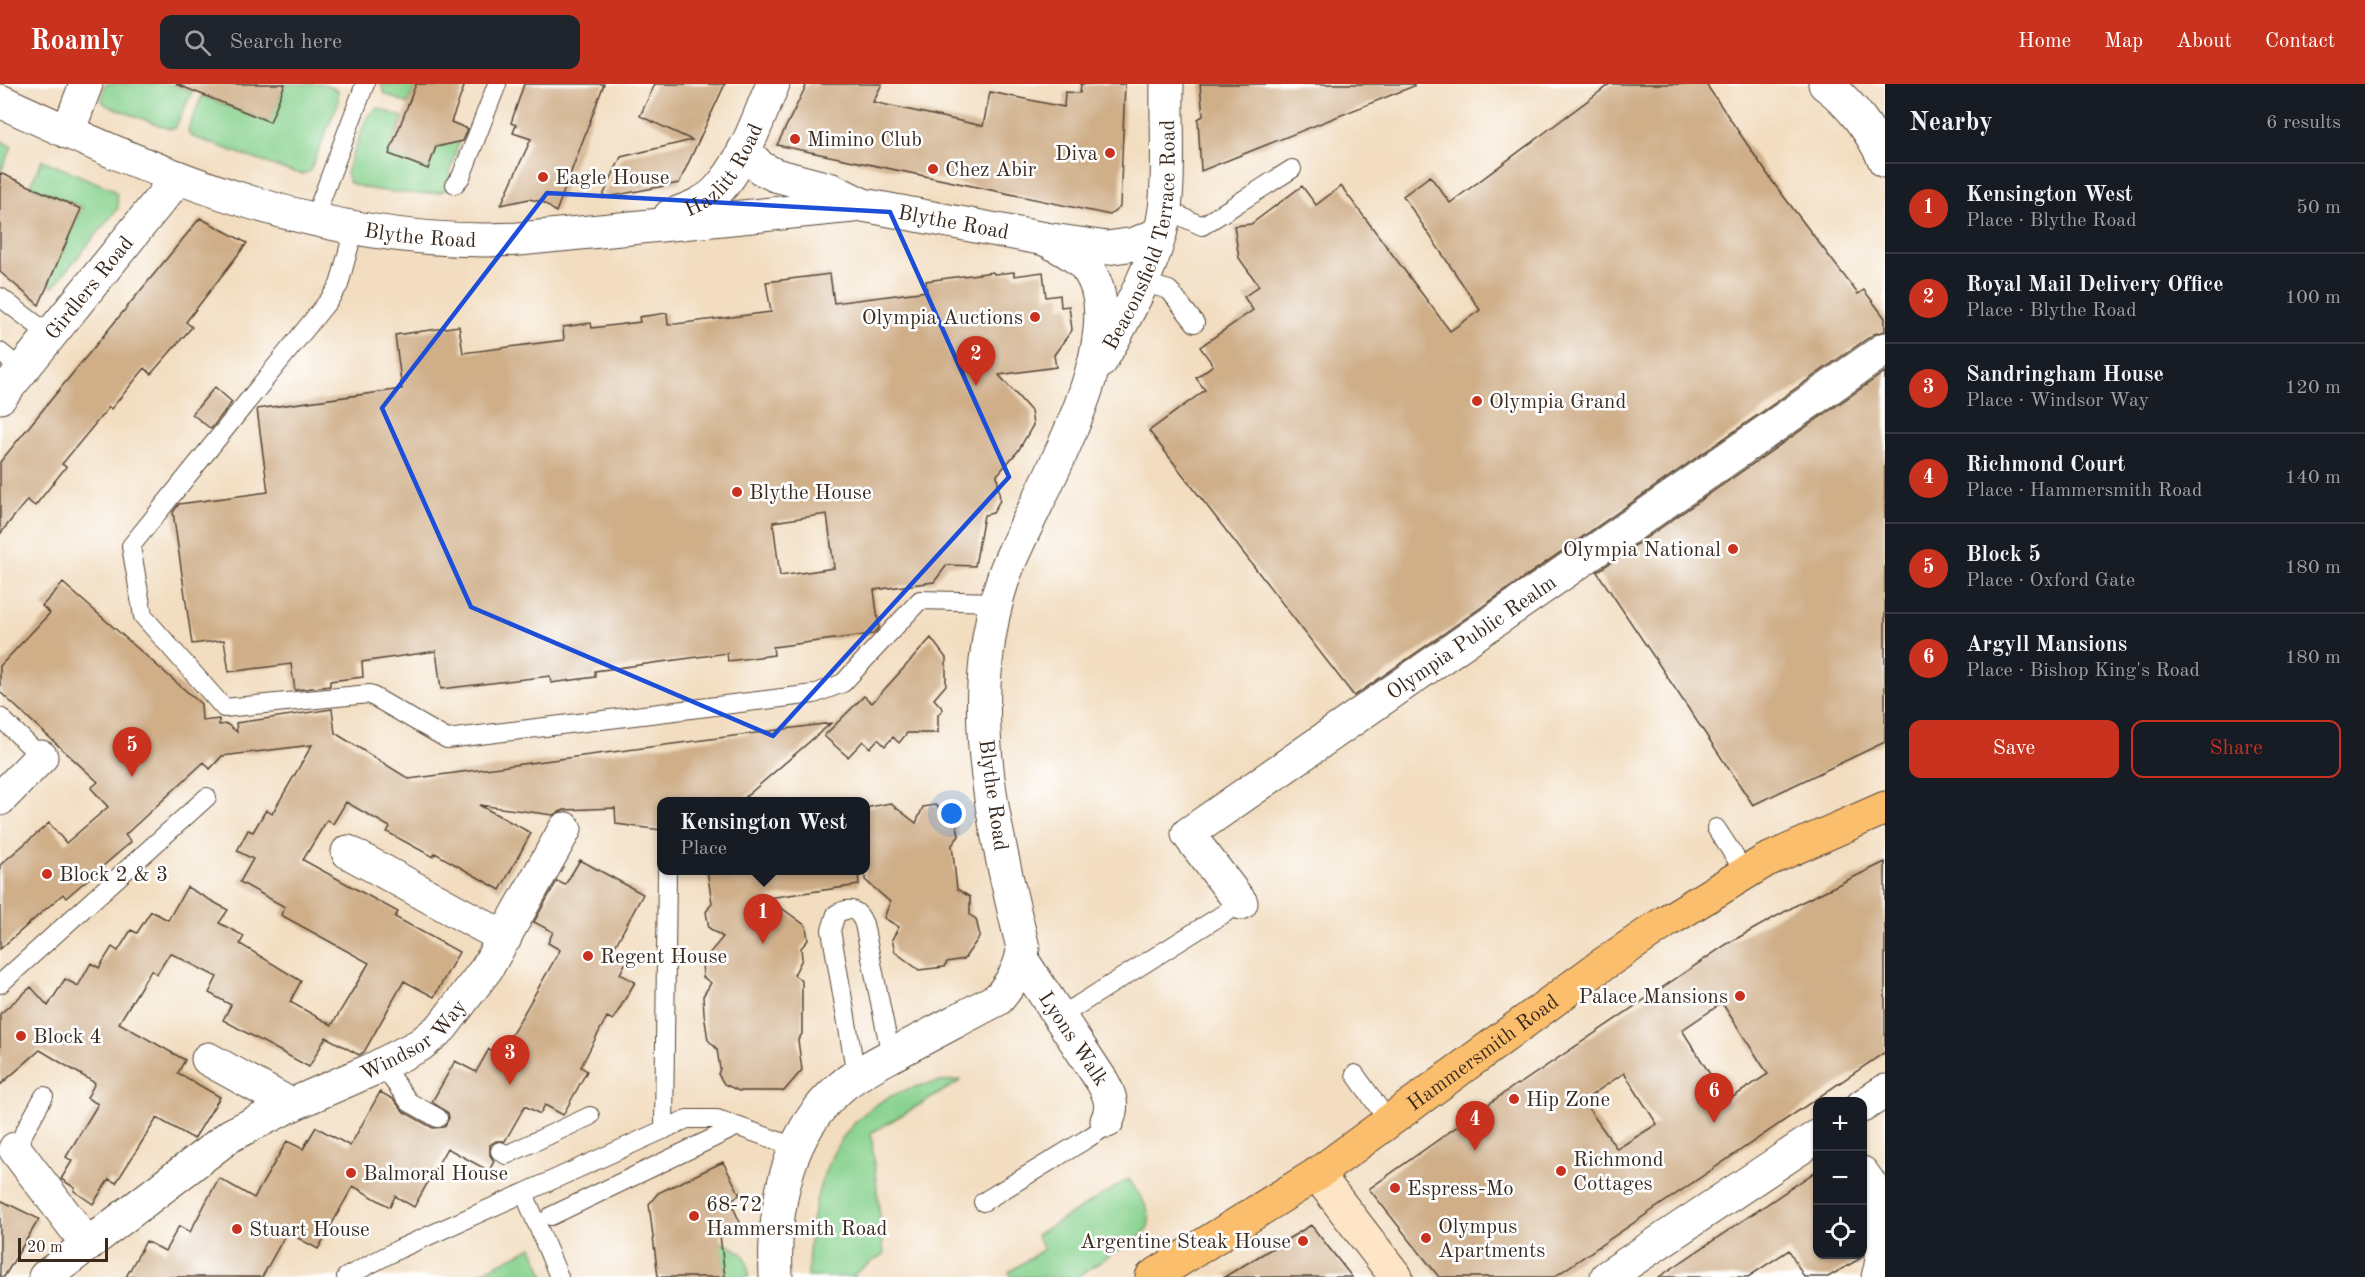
<!DOCTYPE html>
<html lang="en">
<head>
<meta charset="utf-8">
<style>
  :root { --surface:#171b24; --page:#20242c; --text:#f1f3f6; --muted:#9ea1a6; --line:#363941; --accent:#c8321e }
  body { margin:0; font-family:"Old Standard TT",serif; background:var(--page); color:var(--text) }
  .controls { position:absolute; right:18px; bottom:18px; display:grid; overflow:hidden; border-radius:12px; box-shadow:0 2px 4px #0004 }
  .controls button { width:54px; height:54px; display:grid; place-items:center; padding:0; border:0; border-bottom:2px solid var(--line); background:var(--surface); color:var(--text); font:30px sans-serif }
  .scale { position:absolute; left:18px; bottom:15px; width:90px; box-sizing:border-box; padding-left:6px; border:3px solid #3b2a1e; border-top:0; font-size:16px; line-height:21px; white-space:nowrap; color:#3b2a1e; -webkit-text-stroke:4px #fff; paint-order:stroke }
  .you { position:absolute; left:952px; top:730px; width:21px; height:21px; margin:-15px; border:4px solid #fff; border-radius:50%; background:#1a73e8; box-shadow:0 0 0 9px #1a73e833 }
  .badge { display:grid; place-items:center; width:39px; height:39px; border-radius:50%; background:var(--accent); color:#fff; font-size:20px; font-weight:700 }
  .pin { position:absolute; translate:-50% -50px; filter:drop-shadow(0 2px 3px #0008) }
  .pin::after { content:''; position:absolute; top:32px; width:21px; height:18px; background:inherit; clip-path:polygon(0 0,100% 0,50% 100%) }
  .popup { position:absolute; left:657px; top:713px; width:213px; height:78px; box-sizing:border-box; display:grid; place-content:center; border-radius:12px; background:var(--surface); filter:drop-shadow(0 2px 4px #0005); font-size:20px; white-space:nowrap; color:var(--muted) }
  .popup b { font-size:22px; color:var(--text) }
  .popup::after { content:''; position:absolute; left:50%; top:100%; margin-left:-12px; border:12px solid transparent; border-top-color:var(--surface) }
  .list { margin:0; padding:0; list-style:none }
  h2 { display:flex; justify-content:space-between; align-items:center; height:78px; margin:0; padding:0 24px; font-size:26px }
  h2 small { font-size:20px; font-weight:400; color:var(--muted) }
  .list li { display:grid; grid-template-columns:39px 1fr auto; gap:18px; align-items:center; box-sizing:border-box; height:90px; padding:0 24px; border-top:2px solid var(--line) }
  .list b { display:block; font-size:22px; white-space:nowrap }
  .list p { margin:0; font-size:20px; white-space:nowrap; color:var(--muted) }
  .list em { font-size:20px; font-style:normal; color:var(--muted) }
  .actions { display:flex; gap:12px; padding:18px 24px }
  .actions a { flex:1; padding:14px 0; border:2px solid var(--accent); border-radius:12px; text-align:center; font-size:21px; color:var(--accent) }
  .actions .main { background:var(--accent); color:#fff }
  .icon { flex:none; width:33px; height:33px; fill:none; stroke:currentColor; stroke-width:2; stroke-linecap:round; stroke-linejoin:round }
  .map { position:relative; flex:none; width:1885px; height:1193px; overflow:hidden }
  header { display:flex; align-items:center; gap:36px; box-sizing:border-box; height:84px; padding:0 30px; background:var(--accent); color:#fff }
  header strong { font-size:28px }
  nav { display:flex; gap:33px; margin-inline-start:auto; font-size:21px }
  .search { width:420px; height:54px; background:var(--page); display:flex; align-items:center; gap:15px; box-sizing:border-box; padding:0 21px; border-radius:12px; color:var(--muted); font-size:22px }
  main { display:flex }
  aside { flex:1; background:var(--surface) }
  .map>svg:first-child { display:block }
  .green { fill:#88d28e; stroke:#627e56; stroke-width:1.5 }
  .building { fill:#cfae88; fill-rule:evenodd }
  .lines { fill:none; stroke-linecap:round; stroke-linejoin:round }
  .lane-casing { stroke:#564536; stroke-width:20 }
  .street-casing { stroke:#564536; stroke-width:35 }
  .secondary-casing { stroke:#564536; stroke-width:35 }
  .primary-casing { stroke:#564536; stroke-width:35 }
  .lane { stroke:#fff; stroke-width:18 }
  .street { stroke:#fff; stroke-width:33 }
  .secondary { stroke:#fde5c5; stroke-width:33 }
  .primary { stroke:#fabe6d; stroke-width:33 }
  .marked { fill:none; stroke:#1d4ed8; stroke-width:4.5; stroke-linejoin:round }
  .poi-dot { fill:#c8321e; stroke:#fff; stroke-width:2 }
  .labels { text-anchor:middle; stroke-width:5; stroke-linejoin:round; paint-order:stroke }
  .poi-label { font-size:21px; fill:#3b2a1e; stroke:#fff; text-anchor:start }
  .street-label { font-size:21px; fill:#3b2a1e; stroke:#fff }
</style>
</head>
<body>
<header>
<strong>Roamly</strong>
<div class="search"><svg class="icon" aria-label="search" viewBox="0 0 24 24"><circle cx="10" cy="10" r="6"/><path d="M15 15l6 6"/></svg>Search here</div>
<nav><a>Home</a><a>Map</a><a>About</a><a>Contact</a></nav>
</header>
<main>
<div class="map">
<svg width="1885" height="1193" viewBox="0 0 1885 1193">
  <rect width="100%" height="100%" fill="#fff"/>
  <filter id="ink" filterUnits="userSpaceOnUse"><feTurbulence type="fractalNoise" baseFrequency=".0167" numOctaves="2"/><feDisplacementMap in="SourceGraphic" scale="12" xChannelSelector="R" yChannelSelector="G"/><feConvolveMatrix kernelMatrix="1 2 1 2 8 2 1 2 1" color-interpolation-filters="sRGB"/></filter>
  <filter id="wash" filterUnits="userSpaceOnUse"><feTurbulence type="fractalNoise" baseFrequency=".008" numOctaves="4" result="noise"/><feDisplacementMap in="SourceGraphic" scale="24" xChannelSelector="R" yChannelSelector="G"/><feGaussianBlur stdDeviation="1.35" result="paint"/><feColorMatrix in="noise" values="0 0 0 0 0 0 0 0 0 0 0 0 0 0 0 0 0 1.4 0 .05"/><feComposite in="paint" operator="in"/></filter>
  <g filter="url(#wash)">
    <rect width="100%" height="100%" fill="#f2ddc0"/>
    <!-- green -->
    <path class="green" d="M105,0H172L192,8L175,44L169,45L106,21L102,17Z
      M285,0H326L338,7V19L310,87L302,90L289,87L190,52L188,46L202,12L269,38Z
      M416,0L408,20L385,10L381,1Z
      M377,24L403,33L389,70L428,84L436,63L443,62L447,52L459,57L445,106C430,114 364,107 349,98L346,88L367,33Z
      M0,56L12,63L0,89Z
      M42,76L112,105L117,111L118,124L53,203L0,158L62,169L82,123L30,102Z
      M962,996L871,1049L884,1170L854,1190L855,1193H808C809,1088 843,1000 962,996Z
      M1129,1095C1139,1112 1160,1133 1143,1150L1077,1193H1012L1009,1188L1044,1165L1036,1151Z
      M720,1158C742,1167 748,1168 749,1193H725Z
      M532,1163L545,1193H472Z"/>
    <g id="blocks">
      <!-- building -->
      <path class="building" d="M176,0H285L270,38Z
        M416,0H465L451,38L468,45L463,57L436,63L428,85L389,70Z
        M524,0H604L556,128L543,118L529,115L501,121L531,55L513,49L516,41L511,39Z
        M655,0H725L679,99L602,114L621,73L692,56L640,32Z
        M807,0H882L873,18L983,42L990,8L1064,23L1065,8L1080,9L1081,0H1125L1120,123L1110,131L777,61Z
        M1200,0H1414V2L1201,87L1198,35L1203,32Z
        M1610,0H1706L1775,101L1858,210L1864,206L1885,234V247L1874,250L1354,612L1149,347L1205,306L1196,294L1213,281L1200,263L1253,226L1244,213L1259,202L1239,174L1234,142L1251,140L1302,102L1316,121L1341,102L1450,247L1480,226L1403,112L1430,92L1450,119Z
        M0,89L81,125L39,221L0,188Z
        M200,134L247,159L186,238L192,243L151,290L145,284L111,325L109,323L62,380L66,383L35,422L27,416L0,450V378Z
        M993,188L994,190L1014,188V192L1043,188L1046,213L1060,211L1061,223L1069,222L1072,246L1054,271L1056,283L999,291L1031,327L1033,341L1018,367L997,391L1000,416L993,429L984,431L975,482L947,481L934,498L874,506L879,544L873,550L773,563L774,571L728,577L727,569L595,587V593L551,599L550,592L441,605L436,567L362,578L363,593L330,597V602L295,606L291,580L229,588L224,556L192,560L173,428L179,420L268,408L257,325L402,305L395,251L459,242L463,269L564,256L563,243L591,239L592,244L640,238L639,233L667,229L668,241L771,228L766,198L830,190L834,219L927,207L926,197ZM827,430L834,484L780,492L773,438Z
        M1885,288V658L1753,721L1597,488Z
        M215,303L232,318L211,345L192,330Z
        M63,499L201,620L202,637L219,635V641L227,640L237,648L236,639L332,625L335,649L409,695L831,639L741,717H661V746L616,740L615,724L564,726L553,731L479,721L531,749L500,806L435,769L433,773L387,748L390,743L346,718L333,740L327,736L303,776L398,828L395,833L459,868L434,913L404,897L364,968L359,971L326,953L309,983L223,936L231,921L209,909L217,893L170,869L157,890L151,886L119,939L185,976L178,989L220,1013L194,1055L157,1034L116,1099L109,1095L93,1120L74,1107L75,1104L61,1095L72,1077L66,1073L98,1020L87,1014L95,999L40,966L0,1001V930L31,903L48,922L65,895L78,902L91,879L99,884L112,863L118,867L131,846L137,849L151,827L168,836L187,803L228,826L219,839L244,852L240,860L301,897L290,918L332,941L369,879L281,831L285,823L240,798L253,775L237,767L248,746L253,748L266,726L272,730L312,661L222,672L210,685L204,678L125,751L131,758L66,814L63,810L0,865V781L49,739L66,759L108,723L91,704L98,698L0,608V582L50,529L42,522Z
        M931,554L946,574V601L934,615L943,625L938,631V649H907L899,659L893,653L885,662L878,655L870,664L863,657L848,673L824,652L864,612L872,619Z
        M890,719L916,739L923,723L935,721L956,736L959,752L952,761L957,805L970,813V831L976,835L980,852L964,875L947,878L944,883L919,886L895,868L892,855L899,843L884,834L890,818L865,796V724Z
        M580,776L643,810L612,868L627,876L620,890L635,898L613,936L607,933L592,961L581,983L587,987L563,1031L545,1021L540,1030L525,1022L505,1057H496L490,1061V1071L494,1077L489,1087L447,1064L414,1123L395,1112L390,1123L353,1102L318,1165L287,1148L262,1193H126L146,1157L165,1167L179,1142L190,1148L219,1094L254,1114L287,1057L303,1065L316,1043L350,1062L380,1008L393,1015L404,1028L433,1044L444,1043L449,1034L448,1029L432,1018L455,977L476,988L489,965L500,971L560,866L548,859L553,848L534,838L557,797L565,801Z
        M1885,778V968L1554,1193H1439L1369,1105L1517,1000L1518,1001L1727,860L1802,818ZM1722,919L1768,990L1727,1017L1682,946ZM1624,989L1657,1040L1617,1065L1583,1017Z
        M707,786H858L859,801L768,814L806,842L808,856L801,864L802,875L794,891L802,897V950L798,956L802,986L784,1007H739L724,1000L718,990L720,985L717,965L708,956L704,930L703,912L711,899L703,893L702,878L723,853L709,844L706,828L712,819Z
        M723,1078L740,1111L730,1116L742,1143L720,1151L725,1193H658L649,1120L658,1109Z
        M1818,1086V1170H1864L1863,1173L1828,1193H1804L1789,1166L1748,1193H1659Z
        M0,1116L39,1135L4,1193H0Z
        M1311,1141L1352,1193H1224L1278,1161Z"/>
    </g>
  </g>
  <g filter="url(#ink)">
    <use href="#blocks" fill-opacity="0" stroke="#564536" stroke-width="1.5"/>
    <g class="lines">
      <!-- lane casing -->
      <g class="lane-casing">
        <path id="lane" d="M455,100L461,93L497,0
          M1165,125L1202,142L1292,85
          M314,135L365,0
          M354,145L339,201L329,216L131,462L143,532L224,624L369,610L447,655L814,610L843,599L920,516L996,518
          M1141,198L1169,206L1195,239
          M0,213L50,251
          M0,268L22,286
          M0,633L41,673
          M1716,744L1745,788
          M0,900L207,713
          M1059,933L1241,819
          M382,981L409,1018L438,1034
          M1355,990L1389,1038
          M856,991L831,846L836,830C850,822 858,825 864,840L891,972
          M664,1046L667,786
          M15,1065L44,1012
          M500,1067L506,1071L590,1032
          M983,1118L1085,1056L1099,1047L1107,1037
          M551,1132L736,1043
          M346,1193L399,1165L524,1109
          M559,1193L524,1109L687,1035H717L795,1063"/>
      </g>
      <!-- street casing -->
      <g class="street-casing">
        <g id="street">
          <path d="M1825,0C1850,18 1873,49 1885,77"/>
          <path id="s1" d="M0,17C166,94 332,165 519,155L863,121"/>
          <path d="M68,48L86,0"/>
          <path id="s2" d="M744,66L761,84L775,91L832,106L863,121L1045,155L1107,164L1135,160L1159,150"/>
          <path id="s3" d="M670,132C686,126 704,120 716,108C744,80 757,36 773,0"/>
          <path id="s4" d="M1101,277C1125,234 1159,175 1165,125C1170,84 1166,41 1167,0"/>
          <path id="s5" d="M0,313L177,95"/>
          <path d="M0,715L41,673"/>
          <path d="M348,768L505,854"/>
          <path id="s6" d="M1241,819L1188,750L1885,265"/>
          <path id="s7" d="M1022,876L1102,997C1110,1011 1114,1022 1107,1037"/>
          <path d="M208,975L291,1021"/>
          <path d="M1862,1022L1885,1007"/>
          <path d="M15,1065L88,1161"/>
          <path d="M1862,1089C1868,1098 1877,1108 1880,1118C1885,1141 1885,1171 1878,1193"/>
          <path id="s8" d="M45,1193L231,1051L291,1021L371,986L420,961L442,943L487,884L565,745"/>
          <path d="M776,1193C773,1124 786,1048 842,1002C861,986 884,976 905,964C936,948 967,931 998,915C1010,901 1022,883 1023,864C1001,772 975,673 986,577C989,548 995,517 1005,489C1030,421 1140,250 1086,183C1076,170 1059,163 1045,155"/>
          <path d="M1607,1193L1818,1052"/>
        </g>
      </g>
      <!-- secondary casing -->
      <g class="secondary-casing">
        <path id="secondary" d="M1317,1090L1396,1193"/>
      </g>
      <!-- primary casing -->
      <g class="primary-casing">
        <g id="primary">
          <path id="s9" d="M1152,1193L1317,1090L1599,883L1667,837L1765,777L1885,724"/>
        </g>
      </g>
      <!-- lane -->
      <use href="#lane" class="lane"/>
      <!-- street -->
      <use href="#street" class="street"/>
      <!-- secondary -->
      <use href="#secondary" class="secondary"/>
      <!-- primary -->
      <use href="#primary" class="primary"/>
    </g>
  </g>
  <!-- marked area -->
  <path class="marked" d="M547,109L890,128L1009,393L773,652L471,523L382,324Z"/>
  <!-- markers -->
  <g class="poi-dot">
    <circle cx="795" cy="55" r="6"/>
    <circle cx="1110" cy="69" r="6"/>
    <circle cx="933" cy="85" r="6"/>
    <circle cx="543" cy="93" r="6"/>
    <circle cx="1035" cy="233" r="6"/>
    <circle cx="1477" cy="317" r="6"/>
    <circle cx="737" cy="408" r="6"/>
    <circle cx="1733" cy="465" r="6"/>
    <circle cx="47" cy="790" r="6"/>
    <circle cx="588" cy="872" r="6"/>
    <circle cx="1740" cy="912" r="6"/>
    <circle cx="21" cy="952" r="6"/>
    <circle cx="1514" cy="1015" r="6"/>
    <circle cx="1561" cy="1087" r="6"/>
    <circle cx="351" cy="1089" r="6"/>
    <circle cx="1395" cy="1104" r="6"/>
    <circle cx="694" cy="1132" r="6"/>
    <circle cx="237" cy="1145" r="6"/>
    <circle cx="1426" cy="1154" r="6"/>
    <circle cx="1303" cy="1157" r="6"/>
  </g>
  <g class="labels">
    <!-- poi labels -->
    <g class="poi-label">
      <text x="807" y="62">Mimino Club</text>
      <text x="1098" y="76" text-anchor="end">Diva</text>
      <text x="945" y="92">Chez Abir</text>
      <text x="555" y="100">Eagle House</text>
      <text x="1023" y="240" text-anchor="end">Olympia Auctions</text>
      <text x="1489" y="324">Olympia Grand</text>
      <text x="749" y="415">Blythe House</text>
      <text x="1721" y="472" text-anchor="end">Olympia National</text>
      <text x="59" y="797">Block 2 &amp; 3</text>
      <text x="600" y="879">Regent House</text>
      <text x="1728" y="919" text-anchor="end">Palace Mansions</text>
      <text x="33" y="959">Block 4</text>
      <text x="1526" y="1022">Hip Zone</text>
      <text x="1573" y="1082">Richmond<tspan x="1573" dy="24">Cottages</tspan></text>
      <text x="363" y="1096">Balmoral House</text>
      <text x="1407" y="1111">Espress-Mo</text>
      <text x="706" y="1127">68-72<tspan x="706" dy="24">Hammersmith Road</tspan></text>
      <text x="1438" y="1149">Olympus<tspan x="1438" dy="24">Apartments</tspan></text>
      <text x="249" y="1152">Stuart House</text>
      <text x="1291" y="1164" text-anchor="end">Argentine Steak House</text>
    </g>
    <!-- street labels -->
    <g class="street-label">
      <text dy="7" stroke="none"><textPath href="#s3" startOffset="74">Hazlitt Road</textPath></text>
      <text dy="7" stroke="none"><textPath href="#s2" startOffset="226">Blythe Road</textPath></text>
      <text dy="7" stroke="none"><textPath href="#s4" startOffset="135">Beaconsfield Terrace Road</textPath></text>
      <text dy="7" stroke="none"><textPath href="#s1" startOffset="444">Blythe Road</textPath></text>
      <text dy="7" stroke="none"><textPath href="#s5" startOffset="141">Girdlers Road</textPath></text>
      <text dy="7" stroke="none"><textPath href="#s6" startOffset="432">Olympia Public Realm</textPath></text>
      <text transform="translate(994 711) rotate(82)" y="7">Blythe Road</text>
      <text dy="7" stroke="none"><textPath href="#s8" startOffset="441">Windsor Way</textPath></text>
      <text dy="7" stroke="none"><textPath href="#s7" startOffset="94">Lyons Walk</textPath></text>
      <text dy="7" stroke="none"><textPath href="#s9" startOffset="400">Hammersmith Road</textPath></text>
    </g>
  </g>
</svg>
<div class="controls">
<button>+</button>
<button>−</button>
<button><svg class="icon" aria-label="locate" viewBox="0 0 24 24"><circle cx="12" cy="12" r="6"/><path d="M12 2v4M12 18v4M2 12h4M18 12h4"/></svg></button>
</div>
<div class="scale">20 m</div>
<div class="you"></div>
<div class="pin badge" style="left:763px;top:860px">1</div>
<div class="popup"><b>Kensington West</b>Place</div>
<div class="pin badge" style="left:976px;top:302px">2</div>
<div class="pin badge" style="left:510px;top:1001px">3</div>
<div class="pin badge" style="left:1475px;top:1067px">4</div>
<div class="pin badge" style="left:132px;top:693px">5</div>
<div class="pin badge" style="left:1714px;top:1039px">6</div>
</div>
<aside>
<h2>Nearby<small>6 results</small></h2>
<ul class="list">
<li><span class="badge">1</span><div><b>Kensington West</b><p>Place · Blythe Road</p></div><em>50 m</em></li>
<li><span class="badge">2</span><div><b>Royal Mail Delivery Office</b><p>Place · Blythe Road</p></div><em>100 m</em></li>
<li><span class="badge">3</span><div><b>Sandringham House</b><p>Place · Windsor Way</p></div><em>120 m</em></li>
<li><span class="badge">4</span><div><b>Richmond Court</b><p>Place · Hammersmith Road</p></div><em>140 m</em></li>
<li><span class="badge">5</span><div><b>Block 5</b><p>Place · Oxford Gate</p></div><em>180 m</em></li>
<li><span class="badge">6</span><div><b>Argyll Mansions</b><p>Place · Bishop King's Road</p></div><em>180 m</em></li>
</ul>
<div class="actions"><a class="main">Save</a><a>Share</a></div>
</aside>
</main>
</body>
</html>
